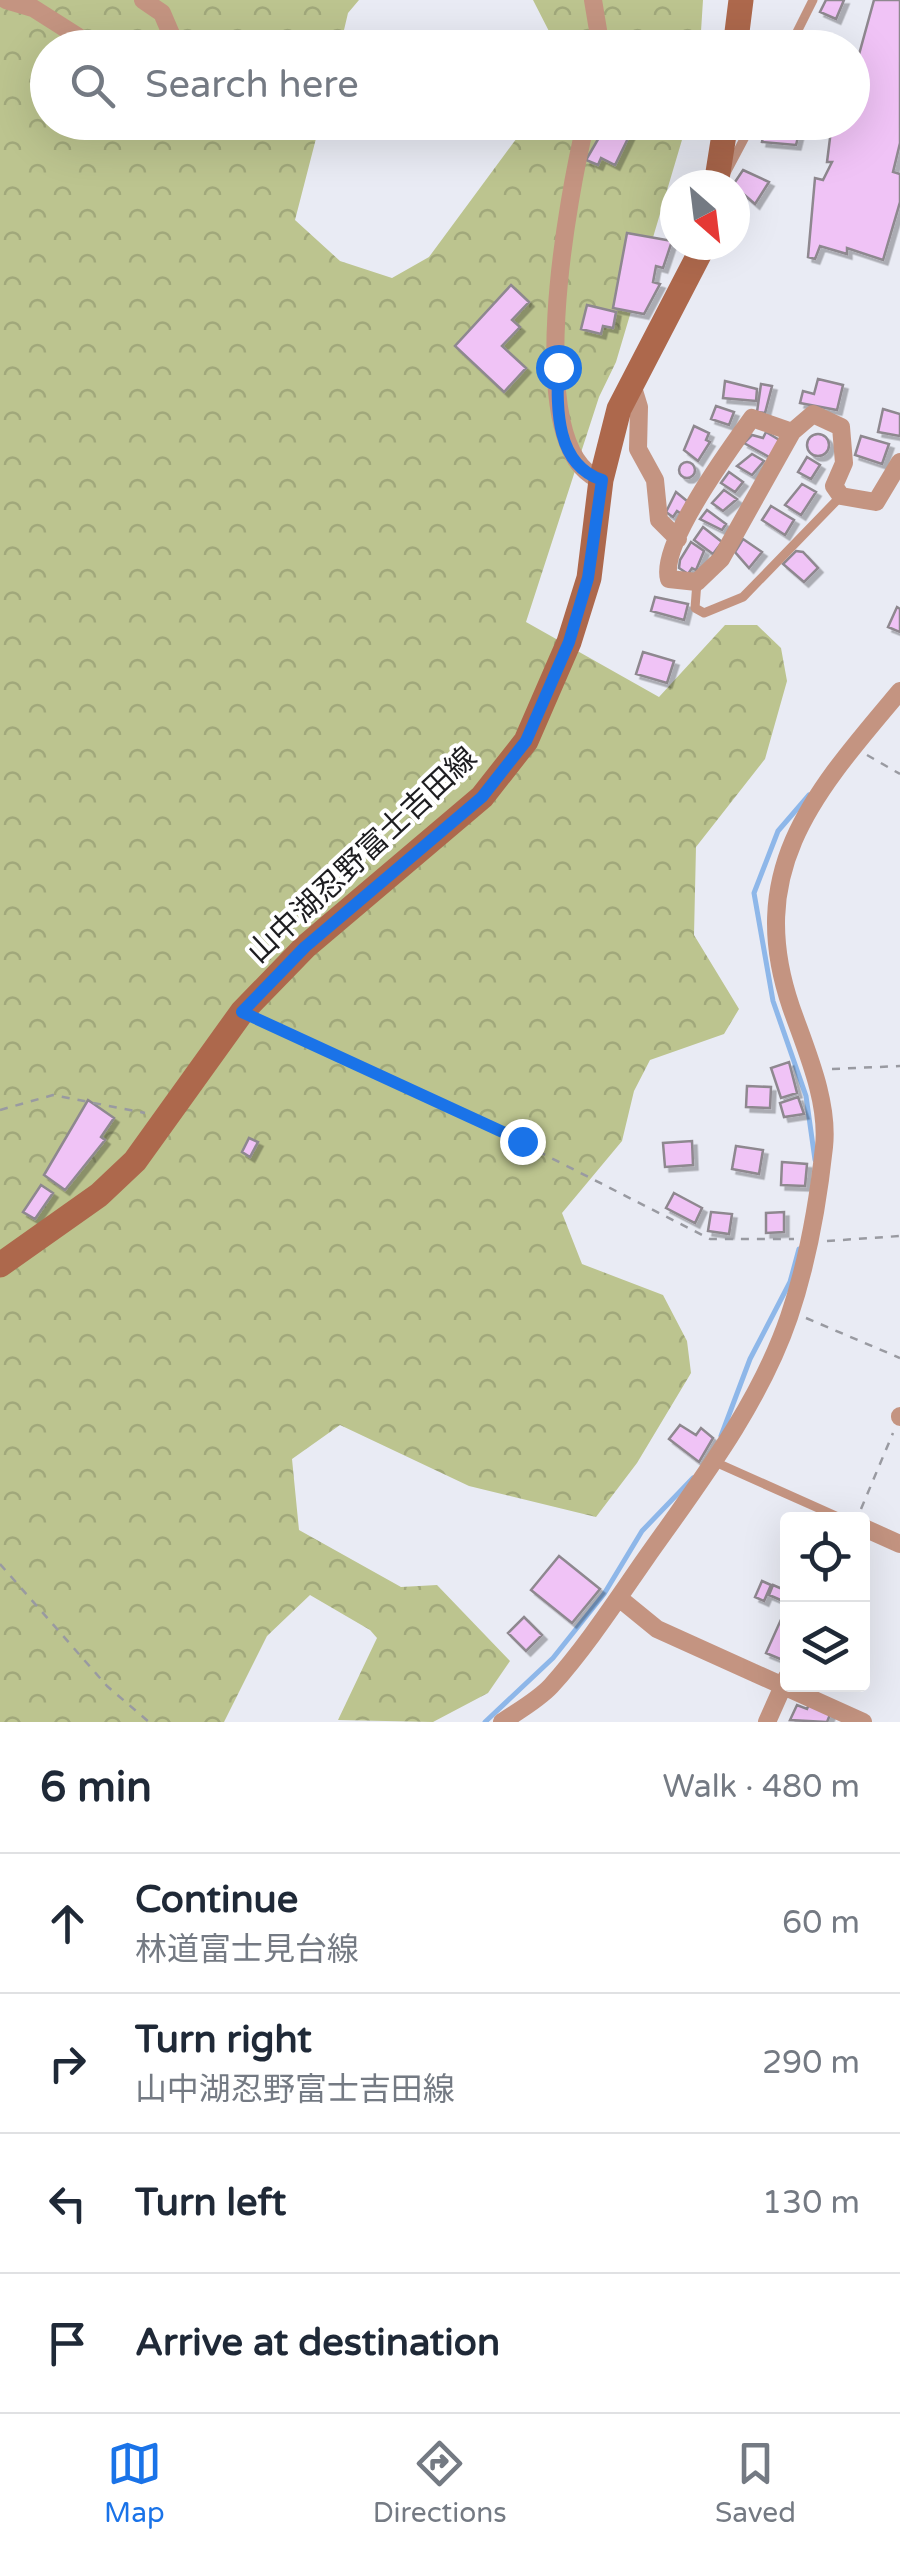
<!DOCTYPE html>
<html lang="en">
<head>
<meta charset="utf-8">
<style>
  :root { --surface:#fff; --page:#f6f6f7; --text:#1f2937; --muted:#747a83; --line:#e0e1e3; --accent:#1a73e8 }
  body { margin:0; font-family:"Varela Round","Noto Sans JP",sans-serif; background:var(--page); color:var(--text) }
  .controls { position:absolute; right:30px; bottom:30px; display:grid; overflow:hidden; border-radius:10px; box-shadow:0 10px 40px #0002 }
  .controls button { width:90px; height:90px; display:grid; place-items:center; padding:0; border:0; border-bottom:2px solid var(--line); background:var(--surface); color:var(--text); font:50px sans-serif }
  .compass { position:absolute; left:660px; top:170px; width:90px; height:90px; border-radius:50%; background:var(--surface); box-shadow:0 10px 40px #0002; rotate:152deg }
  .stop { position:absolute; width:30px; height:30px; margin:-22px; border:8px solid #1a73e8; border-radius:50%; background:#fff }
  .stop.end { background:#1a73e8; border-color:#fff; box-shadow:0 2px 10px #0008 }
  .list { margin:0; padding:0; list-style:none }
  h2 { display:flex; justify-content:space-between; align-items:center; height:130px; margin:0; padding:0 40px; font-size:42px }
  h2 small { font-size:32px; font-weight:400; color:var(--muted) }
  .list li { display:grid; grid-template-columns:65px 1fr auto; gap:30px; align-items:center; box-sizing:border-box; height:140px; padding:0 40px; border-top:2px solid var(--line) }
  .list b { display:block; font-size:38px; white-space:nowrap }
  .list p { margin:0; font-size:32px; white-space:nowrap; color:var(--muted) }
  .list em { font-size:32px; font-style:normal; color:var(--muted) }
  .icon { flex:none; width:55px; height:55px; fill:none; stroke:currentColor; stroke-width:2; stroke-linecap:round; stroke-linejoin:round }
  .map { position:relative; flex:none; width:900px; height:1722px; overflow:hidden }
  .search { position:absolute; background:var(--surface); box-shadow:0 10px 40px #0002; left:30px; right:30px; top:30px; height:110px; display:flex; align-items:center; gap:25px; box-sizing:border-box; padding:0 35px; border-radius:55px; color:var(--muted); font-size:38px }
  .sheet { height:690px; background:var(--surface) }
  nav { display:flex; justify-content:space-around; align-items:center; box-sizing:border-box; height:140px; border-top:2px solid var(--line); background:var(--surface); font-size:28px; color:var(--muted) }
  nav a { display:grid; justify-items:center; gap:5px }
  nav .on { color:var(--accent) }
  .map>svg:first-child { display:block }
  .forest { fill:url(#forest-crowns) }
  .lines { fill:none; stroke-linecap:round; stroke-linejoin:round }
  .stream { stroke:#8eb7e9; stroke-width:5 }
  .building { fill:#f0c3f6; stroke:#8e888f; stroke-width:2.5; filter:url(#shadow) }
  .path { stroke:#999aa1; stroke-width:2.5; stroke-dasharray:8 8; stroke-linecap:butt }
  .service { stroke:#c49481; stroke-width:9 }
  .minor { stroke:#c49481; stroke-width:18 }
  .secondary { stroke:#ad684c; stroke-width:25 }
  .route { stroke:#1a73e8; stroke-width:12 }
  .labels { text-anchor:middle; stroke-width:8; stroke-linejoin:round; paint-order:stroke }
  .street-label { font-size:30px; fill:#1d1d20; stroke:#fff }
</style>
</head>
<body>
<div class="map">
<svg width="900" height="1722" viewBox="0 0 900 1722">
  <defs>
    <pattern id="forest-crowns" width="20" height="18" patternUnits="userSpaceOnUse" patternTransform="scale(2.5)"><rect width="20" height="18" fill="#bcc48f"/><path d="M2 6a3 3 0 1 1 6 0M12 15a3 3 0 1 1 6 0" fill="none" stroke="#a1a87b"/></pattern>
    <filter id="shadow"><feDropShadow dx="4.5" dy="4.5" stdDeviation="0" flood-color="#0004"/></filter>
  </defs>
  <rect width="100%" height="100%" fill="#e9ebf4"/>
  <!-- forest -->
  <path class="forest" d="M0,0H359L348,13L340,47L48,48V122L320,123L295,220L340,261L392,278L429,257L528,123H687L616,362L599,397L526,622L659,697L725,625H757L781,648L787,681L765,759L696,847L694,935L739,1009L724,1034L650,1060L634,1091L622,1141L562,1213L582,1264L663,1295L687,1341L691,1373L637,1463L596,1517L469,1486L340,1425L292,1459L299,1530L401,1587L437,1585L510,1661L488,1693L433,1722L338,1720L377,1638L370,1630L310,1595L267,1636L224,1722H0Z
    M533,0H703L700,47H552L554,41Z"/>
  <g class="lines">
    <!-- stream -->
    <path class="stream" d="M809,795L778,831L754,893L773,1001L806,1096L815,1160
      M721,1436L750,1359L790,1282L799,1249
      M485,1722L553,1658L604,1594L642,1531L693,1478"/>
  </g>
  <!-- building -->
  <path class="building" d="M826,0H844L836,19L820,12Z
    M874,0H900V143L893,172L900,174V202L883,260L847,248V254L820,246L815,259L808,257L815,178L823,180L832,162H827L831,130L839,129L841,122H852V80Z
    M608,122H636L615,165L601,158L598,165L586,160Z
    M766,122L800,129L796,145L762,142Z
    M743,170L769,182L755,204L733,185Z
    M627,233L672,241L663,268L656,266L653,282L660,284L644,314L613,308Z
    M511,285L529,302L512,320L520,327L502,346L526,368L504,392L455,346Z
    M587,305L616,312L613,328L603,326L601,334L581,329Z
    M818,379L843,385L837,410L800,403L803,391L814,394Z
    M725,381L757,389L756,401L723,398Z
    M761,384L772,386L765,413L757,412Z
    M716,406L734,412L729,425L711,419Z
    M883,409L900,414V436L878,432Z
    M694,426L709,433L706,440L710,442L698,461L684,450Z
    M766,432L781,441L771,458L744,443L752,435L763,438Z
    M807 445a11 11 0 1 1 22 0a11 11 0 1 1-22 0Z
    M861,436L889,444L882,464L855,455Z
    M752,454L764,461L752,475L737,466Z
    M807,457L820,465L811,479L798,472Z
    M679 470a8 8 0 1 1 16 0a8 8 0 1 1-16 0Z
    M729,472L743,482L735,492L721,483Z
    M802,484L816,492L801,515L785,505Z
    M724,490L737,499L723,511L712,503Z
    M676,492L687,501L683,515L677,511L673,517L666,512Z
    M771,506L794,520L785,535L762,520Z
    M707,510L726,524L722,530L700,519Z
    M703,527L722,542L713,554L694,540Z
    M743,539L762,552L749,568L735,552Z
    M691,542L704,551L696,570L692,568L688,574L679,568L680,560Z
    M796,551L803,552L818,568L804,582L783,564Z
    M655,597L688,604L684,620L651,611Z
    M897,607L900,609V632L888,627Z
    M643,652L674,661L667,683L636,674Z
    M789,1062L797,1093L781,1098L771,1068Z
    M747,1086L771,1087L770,1108L746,1107Z
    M798,1097L804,1114L784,1117L780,1103Z
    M88,1100L114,1118L101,1137L105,1140L65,1190L44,1175Z
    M249,1138L258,1142L250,1157L242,1152Z
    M692,1141L693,1165L665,1167L663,1143Z
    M736,1146L763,1150L759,1174L732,1169Z
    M782,1162L807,1164L805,1186L781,1185Z
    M41,1185L53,1193L35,1219L23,1212Z
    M674,1193L702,1208L695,1223L666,1208Z
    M711,1212L732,1214L729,1234L708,1231Z
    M784,1212V1232L766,1233V1213Z
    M680,1425L696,1435L701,1428L713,1438L699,1462L669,1439Z
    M559,1556L600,1589L572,1623L531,1590Z
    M762,1581L771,1585L764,1601L755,1597Z
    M773,1585L787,1591L783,1601L769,1595Z
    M788,1604V1655L785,1661L766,1653Z
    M524,1617L542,1635L526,1651L508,1633Z
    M810,1702L831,1712L827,1722L790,1720L797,1705L807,1709Z"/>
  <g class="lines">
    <!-- path -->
    <path class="path" d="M867,755L900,774
      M262,1024L461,1112L710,1239H794
      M832,1069L900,1066
      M0,1110L53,1095L145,1113
      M827,1241L900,1236
      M806,1318L900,1358
      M861,1509L893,1433
      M0,1564L107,1686L149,1722"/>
    <!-- service -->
    <path class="service" d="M789,48L813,0
      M726,173L753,122
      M697,582L695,608L704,613L743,597L841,496
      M715,1462L845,1520"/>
    <!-- minor -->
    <path class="minor" d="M6,0L33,8L96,48
      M143,0L162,13L177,48
      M593,0L601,48
      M586,122C569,190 519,452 601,480
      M632,384L639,407L638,449L655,480L659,520L678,539
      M792,432L721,559L697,582L669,579C659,545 731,447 752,418L792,432L813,414L841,427L844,463L834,486L841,496L876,502L900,462
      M900,1417V1416
      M862,1527L900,1544
      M619,1598L657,1629L863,1722
      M502,1722C518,1711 538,1700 551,1686C586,1647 616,1601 646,1558C699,1483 759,1405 789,1317C807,1264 818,1203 824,1147C829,1101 806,1050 791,1007C744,869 815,792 900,691
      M767,1722L787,1677"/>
    <!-- secondary -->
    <path class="secondary" d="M735,48L741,0
      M716,185L726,122
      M0,1265L99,1195L135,1161L242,1012L305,947L482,797L526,741L569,642L589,578L601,480L619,409L704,245"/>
  </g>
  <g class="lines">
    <!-- route -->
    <path class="route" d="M522,1141L242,1012L305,947L482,797L526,741L569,642L588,578L602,480C555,464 557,408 558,367"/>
  </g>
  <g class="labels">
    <!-- street labels -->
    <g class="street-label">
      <text transform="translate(362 855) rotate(-43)" y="10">山中湖忍野富士吉田線</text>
    </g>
  </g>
</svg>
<div class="controls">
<button><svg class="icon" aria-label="locate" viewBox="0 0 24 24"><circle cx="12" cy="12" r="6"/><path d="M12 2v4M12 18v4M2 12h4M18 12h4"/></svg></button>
<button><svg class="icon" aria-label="layers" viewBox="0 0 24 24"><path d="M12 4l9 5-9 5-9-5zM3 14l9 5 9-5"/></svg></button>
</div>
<svg class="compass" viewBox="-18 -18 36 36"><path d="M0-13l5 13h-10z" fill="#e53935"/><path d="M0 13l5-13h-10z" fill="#747a83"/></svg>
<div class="stop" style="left:558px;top:367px"></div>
<div class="stop end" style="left:522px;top:1141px"></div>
<div class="search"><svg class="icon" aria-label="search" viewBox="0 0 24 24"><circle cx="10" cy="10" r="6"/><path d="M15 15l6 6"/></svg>Search here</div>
</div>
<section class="sheet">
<h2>6 min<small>Walk · 480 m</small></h2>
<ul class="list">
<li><svg class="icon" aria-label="ahead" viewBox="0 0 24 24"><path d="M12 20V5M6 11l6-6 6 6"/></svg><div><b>Continue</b><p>林道富士見台線</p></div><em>60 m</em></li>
<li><svg class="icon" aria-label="right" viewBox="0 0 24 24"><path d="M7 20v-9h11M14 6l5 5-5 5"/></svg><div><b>Turn right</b><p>山中湖忍野富士吉田線</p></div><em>290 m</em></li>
<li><svg class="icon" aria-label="left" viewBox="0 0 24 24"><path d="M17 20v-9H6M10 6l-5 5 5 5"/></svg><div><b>Turn left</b></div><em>130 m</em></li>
<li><svg class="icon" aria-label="arrive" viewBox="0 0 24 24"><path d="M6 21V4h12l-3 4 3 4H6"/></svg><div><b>Arrive at destination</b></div></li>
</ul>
</section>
<nav>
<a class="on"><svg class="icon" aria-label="map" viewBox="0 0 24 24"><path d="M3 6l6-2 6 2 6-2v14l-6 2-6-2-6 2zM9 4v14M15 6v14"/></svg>Map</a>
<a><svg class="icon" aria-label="directions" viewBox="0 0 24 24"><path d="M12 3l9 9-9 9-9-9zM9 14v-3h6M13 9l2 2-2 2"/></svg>Directions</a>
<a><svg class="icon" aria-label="saved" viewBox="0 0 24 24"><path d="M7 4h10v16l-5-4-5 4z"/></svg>Saved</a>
</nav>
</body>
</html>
